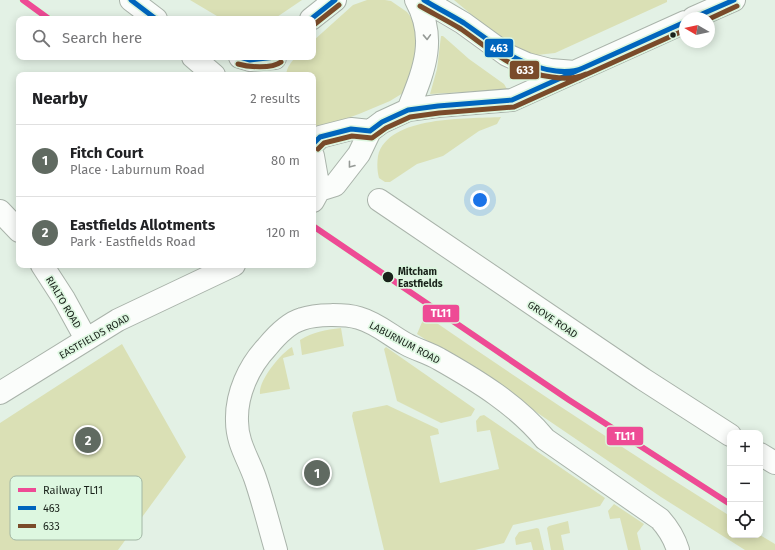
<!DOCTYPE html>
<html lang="en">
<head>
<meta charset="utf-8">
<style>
  :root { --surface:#fff; --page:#f2f2f2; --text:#202124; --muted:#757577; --line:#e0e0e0; --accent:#606a61 }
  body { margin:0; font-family:"Fira Sans",sans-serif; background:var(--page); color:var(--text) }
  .controls { position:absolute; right:12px; bottom:12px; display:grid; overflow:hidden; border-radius:8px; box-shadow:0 2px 10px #0003 }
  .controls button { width:36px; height:36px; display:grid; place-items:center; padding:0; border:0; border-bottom:1px solid var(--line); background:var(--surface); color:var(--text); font:20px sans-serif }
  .compass { position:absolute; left:679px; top:12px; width:36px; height:36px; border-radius:50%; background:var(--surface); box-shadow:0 2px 10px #0003; rotate:279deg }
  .you { position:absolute; left:480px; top:200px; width:14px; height:14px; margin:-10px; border:3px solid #fff; border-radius:50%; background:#1a73e8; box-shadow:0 0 0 6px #1a73e833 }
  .badge { display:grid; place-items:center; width:26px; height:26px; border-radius:50%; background:var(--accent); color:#fff; font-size:13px; font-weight:700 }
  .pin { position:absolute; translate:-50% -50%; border:2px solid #fff; box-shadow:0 1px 4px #0006 }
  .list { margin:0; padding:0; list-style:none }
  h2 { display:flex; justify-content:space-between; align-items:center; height:52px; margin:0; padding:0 16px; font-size:17px }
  h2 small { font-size:13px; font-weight:400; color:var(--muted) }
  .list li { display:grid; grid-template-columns:26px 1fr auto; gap:12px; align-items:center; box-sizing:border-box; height:72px; padding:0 16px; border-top:1px solid var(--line) }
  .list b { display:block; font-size:15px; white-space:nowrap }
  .list p { margin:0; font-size:13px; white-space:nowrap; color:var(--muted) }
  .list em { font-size:13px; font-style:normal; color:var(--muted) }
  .icon { flex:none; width:22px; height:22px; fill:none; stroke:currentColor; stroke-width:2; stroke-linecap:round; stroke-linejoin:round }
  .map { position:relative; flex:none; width:775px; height:550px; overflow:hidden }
  .search { position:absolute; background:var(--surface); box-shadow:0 2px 10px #0003; left:16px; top:16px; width:300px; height:44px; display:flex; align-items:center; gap:10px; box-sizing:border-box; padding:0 14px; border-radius:8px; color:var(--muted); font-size:15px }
  .panel { position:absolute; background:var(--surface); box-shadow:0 2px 10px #0003; left:16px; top:72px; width:300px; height:196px; border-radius:8px }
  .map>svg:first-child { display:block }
  .green { fill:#dae0b5 }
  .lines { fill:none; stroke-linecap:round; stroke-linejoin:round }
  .minor-casing { stroke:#a9b3aa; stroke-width:24 }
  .tertiary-casing { stroke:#a9b3aa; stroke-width:24 }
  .minor { stroke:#fbfdfb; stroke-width:22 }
  .tertiary { stroke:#fbfdfb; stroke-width:22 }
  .bus-1-casing { stroke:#ddf7e0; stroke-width:8 }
  .bus-2-casing { stroke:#ddf7e0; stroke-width:8 }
  .bus-1 { stroke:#0065bd; stroke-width:5 }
  .bus-2 { stroke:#7a4b2a; stroke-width:5 }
  .rail-1-casing { stroke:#ddf7e0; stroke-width:9 }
  .rail-1 { stroke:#ee4b95; stroke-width:6 }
  .oneway { stroke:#959a96 }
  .bus-dot { fill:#19221a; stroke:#ddf7e0; stroke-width:1.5 }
  .labels { text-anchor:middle; stroke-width:3.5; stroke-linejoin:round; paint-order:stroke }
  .stop-label { font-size:10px; font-weight:bold; fill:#19221a; stroke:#ddf7e0; text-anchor:start }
  .street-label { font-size:10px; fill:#19221a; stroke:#ddf7e0 }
  .key { fill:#ddf7e0; stroke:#a2b7a5; stroke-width:1 }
  .key-label { font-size:11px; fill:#19221a }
  .line-badge { stroke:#ddf7e0; stroke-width:1.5 }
  .badge-label { font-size:11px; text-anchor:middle; font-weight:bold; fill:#fff }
</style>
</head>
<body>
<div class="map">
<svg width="775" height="550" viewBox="0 0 775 550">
  <rect width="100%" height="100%" fill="#e3f1e5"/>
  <!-- green -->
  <path class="green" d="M190,0H302L274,19H222Z
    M367,0H385L391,1L407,12L414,21L420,39L408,87L403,93L390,101L359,114L323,127L313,125V75H286C287,67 291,62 296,57H313V41L353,5Z
    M454,0H667V2L555,53L537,55L524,53L501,39Z
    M441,36H443L469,59L504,84L507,89L502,90L430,94L437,69Z
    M501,117L497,124L479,131L443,156L417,164L390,182H385L379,178C377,171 377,163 378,156C388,115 468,119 501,117Z
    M425,315C525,384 627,451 730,516V535H760L775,544V550H745L661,497L517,399L417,334Z
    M341,328L344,346L302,355L300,340C313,332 325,330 341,328Z
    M122,344L186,457L118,550H0V423Z
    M292,347L294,355L283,358L290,389L260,394C258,381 281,353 292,347Z
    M386,347L475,409L471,416L441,423L397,401L384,349Z
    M387,405L438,429L439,434L430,436L440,483L499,469L490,430L477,432L476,421L480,416L484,415L605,498L600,506L513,525L504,543L475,550H384L352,416L353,412Z
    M614,504L644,524L637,533L641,550H628L620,518L610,519L608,511Z
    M568,521L570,533L561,535L564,550H551L547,528L549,526Z
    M537,528L539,529L544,550H533L531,542L516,545L515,538L519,532Z"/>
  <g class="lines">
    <!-- minor casing -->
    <g class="minor-casing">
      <path id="minor" d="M379,200L643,379L730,435
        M0,211L19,231
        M42,265L64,299L86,339
        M760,454L775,463
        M276,550C269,526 263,501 255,478C248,458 237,443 237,421C236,394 249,366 267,347C276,336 288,323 302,319C316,314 345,314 359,318C377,323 391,336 406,344C417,350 429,353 439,359C478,381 517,405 545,439L660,519C669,529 674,537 678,550"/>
    </g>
    <!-- tertiary casing -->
    <g class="tertiary-casing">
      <path id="tertiary" d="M131,0L156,19
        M424,0L463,23L507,55L527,64L550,70L575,72
        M693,18L734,0
        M311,19L335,0
        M193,57L214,75
        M240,57L250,60L275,58
        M408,110C423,72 438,40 416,0
        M313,144L320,137L351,129L370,131L382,122L408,110L438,106L512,100L685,22
        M313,156L319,190L313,201
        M319,190L335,185L359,154L370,131
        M0,393L118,320L234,265"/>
    </g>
    <!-- minor -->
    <use href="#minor" class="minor"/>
    <!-- tertiary -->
    <use href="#tertiary" class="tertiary"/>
    <!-- bus-1 casing -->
    <g class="bus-1-casing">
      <path id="bus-1" d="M131,0L156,19
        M424,0C437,8 451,15 464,23C495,44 517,66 556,71C565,72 574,72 583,68
        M693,18L734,0
        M311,19L335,0
        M240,57L250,60L276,57
        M313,144L320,137L351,129L370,131L382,122L408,110L438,106L512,100L685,22"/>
    </g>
    <!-- bus-2 casing -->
    <g class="bus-2-casing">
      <path id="bus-2" d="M420,6C434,14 448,21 461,29C490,49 515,73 552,77C564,79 575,79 586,74
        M709,19L737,6
        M315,24L339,5
        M238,64C248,67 272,69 281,62
        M318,149L324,143L352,136L372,138L386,128L410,117L439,113L514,107L685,30"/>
    </g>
    <!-- bus-1 -->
    <use href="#bus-1" class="bus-1"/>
    <!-- bus-2 -->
    <use href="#bus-2" class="bus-2"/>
    <!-- rail-1 casing -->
    <g class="rail-1-casing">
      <path id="rail-1" d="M23,0L49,19
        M313,226L569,400L730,504"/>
    </g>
    <!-- rail-1 -->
    <use href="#rail-1" class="rail-1"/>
  </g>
  <!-- one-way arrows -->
  <defs><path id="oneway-chevron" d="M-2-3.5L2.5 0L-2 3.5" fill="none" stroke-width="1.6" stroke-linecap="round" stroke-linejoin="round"/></defs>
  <g class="oneway">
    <use href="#oneway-chevron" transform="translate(427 37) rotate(88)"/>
    <use href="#oneway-chevron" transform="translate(351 165) rotate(128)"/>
  </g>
  <!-- markers -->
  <g class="bus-dot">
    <circle cx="673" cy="35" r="3.5"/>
    <circle cx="388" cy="277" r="6"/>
  </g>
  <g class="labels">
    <!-- stop labels -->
    <g class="stop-label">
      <text x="398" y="275">Mitcham<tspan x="398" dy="12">Eastfields</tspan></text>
    </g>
    <!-- street labels -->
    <g class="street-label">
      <text transform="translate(64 302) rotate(59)" y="4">RIALTO ROAD</text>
      <text transform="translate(553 319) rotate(34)" y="4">GROVE ROAD</text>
      <text transform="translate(94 336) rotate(-30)" y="4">EASTFIELDS ROAD</text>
      <text transform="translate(405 342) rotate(28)" y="4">LABURNUM ROAD</text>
    </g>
  </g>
  <!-- legend -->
  <rect x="10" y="476" width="132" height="64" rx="6" class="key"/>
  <rect x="18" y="488" width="18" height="4" fill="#ee4b95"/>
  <rect x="18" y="506" width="18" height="4" fill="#0065bd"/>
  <rect x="18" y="524" width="18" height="4" fill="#7a4b2a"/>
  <g class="key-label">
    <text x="43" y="494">Railway TL11</text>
    <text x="43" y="512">463</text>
    <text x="43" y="530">633</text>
  </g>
  <g class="line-badge">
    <rect x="484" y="38" width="30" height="20" rx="4" fill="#0065bd"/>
    <rect x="509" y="60" width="31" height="20" rx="4" fill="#7a4b2a"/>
    <rect x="422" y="304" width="38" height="19" rx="4" fill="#ee4b95"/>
    <rect x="606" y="426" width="38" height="20" rx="4" fill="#ee4b95"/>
  </g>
  <g class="badge-label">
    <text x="499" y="52">463</text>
    <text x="525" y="74">633</text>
    <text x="441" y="317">TL11</text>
    <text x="625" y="440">TL11</text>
  </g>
</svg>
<div class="controls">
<button>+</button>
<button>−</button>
<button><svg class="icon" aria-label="locate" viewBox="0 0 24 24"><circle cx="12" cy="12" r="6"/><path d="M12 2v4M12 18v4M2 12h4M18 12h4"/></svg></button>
</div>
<svg class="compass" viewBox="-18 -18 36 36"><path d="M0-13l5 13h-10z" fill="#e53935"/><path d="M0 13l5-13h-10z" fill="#757577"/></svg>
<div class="you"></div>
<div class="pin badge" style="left:317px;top:473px">1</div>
<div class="pin badge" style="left:88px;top:440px">2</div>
<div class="search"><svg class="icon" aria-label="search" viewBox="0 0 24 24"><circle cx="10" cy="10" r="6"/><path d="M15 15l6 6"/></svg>Search here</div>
<section class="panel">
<h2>Nearby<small>2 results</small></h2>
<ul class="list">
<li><span class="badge">1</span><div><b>Fitch Court</b><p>Place · Laburnum Road</p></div><em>80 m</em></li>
<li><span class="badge">2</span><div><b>Eastfields Allotments</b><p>Park · Eastfields Road</p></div><em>120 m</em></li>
</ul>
</section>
</div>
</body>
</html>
